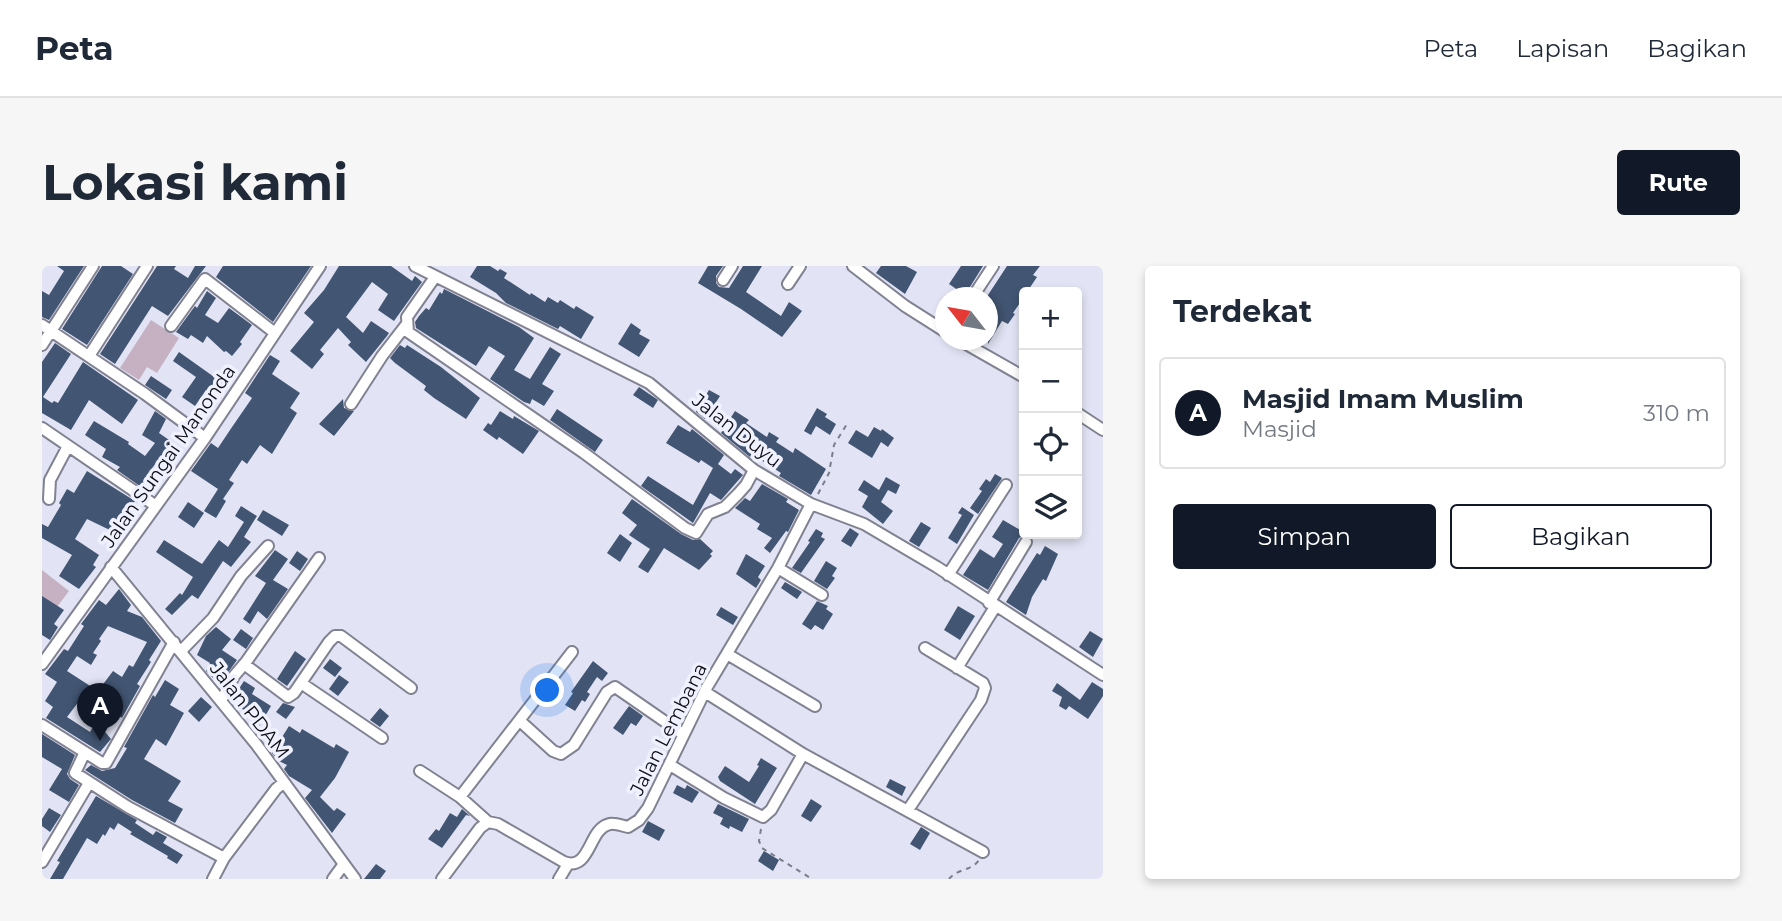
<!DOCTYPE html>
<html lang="id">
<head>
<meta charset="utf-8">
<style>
  :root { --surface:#fff; --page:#f6f6f7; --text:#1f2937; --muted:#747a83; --line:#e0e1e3; --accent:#111827 }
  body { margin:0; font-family:Montserrat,sans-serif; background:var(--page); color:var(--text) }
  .controls { position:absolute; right:21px; top:21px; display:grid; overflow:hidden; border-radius:7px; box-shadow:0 4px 10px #0003 }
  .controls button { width:63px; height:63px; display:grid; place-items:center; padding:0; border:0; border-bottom:2px solid var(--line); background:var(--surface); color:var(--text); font:35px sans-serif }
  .compass { position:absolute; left:893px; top:21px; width:63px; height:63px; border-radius:50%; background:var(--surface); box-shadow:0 4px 10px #0003; rotate:301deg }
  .you { position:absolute; left:506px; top:425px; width:24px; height:24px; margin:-18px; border:5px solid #fff; border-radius:50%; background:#1a73e8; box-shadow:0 0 0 10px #1a73e833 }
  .badge { display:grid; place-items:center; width:46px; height:46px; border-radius:50%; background:var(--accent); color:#fff; font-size:23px; font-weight:700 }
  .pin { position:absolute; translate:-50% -58px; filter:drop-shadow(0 2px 4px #0008) }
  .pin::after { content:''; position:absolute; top:37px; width:24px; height:21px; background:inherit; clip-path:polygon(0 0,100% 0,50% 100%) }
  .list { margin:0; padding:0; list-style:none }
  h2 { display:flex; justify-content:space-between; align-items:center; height:91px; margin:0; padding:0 28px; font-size:30px }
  h2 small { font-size:23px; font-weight:400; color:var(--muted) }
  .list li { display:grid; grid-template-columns:46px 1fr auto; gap:21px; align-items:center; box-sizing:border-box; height:112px; margin:0 14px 14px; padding:0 14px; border:2px solid var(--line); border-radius:7px }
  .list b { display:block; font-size:26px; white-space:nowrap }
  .list p { margin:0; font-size:23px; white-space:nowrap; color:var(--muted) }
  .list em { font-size:23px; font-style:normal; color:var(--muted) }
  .actions { display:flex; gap:14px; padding:21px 28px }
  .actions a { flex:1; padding:16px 0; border:2px solid var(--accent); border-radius:7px; text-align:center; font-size:24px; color:var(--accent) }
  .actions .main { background:var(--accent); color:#fff }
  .icon { flex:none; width:38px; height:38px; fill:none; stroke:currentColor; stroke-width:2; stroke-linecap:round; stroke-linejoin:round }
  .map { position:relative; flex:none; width:1061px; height:613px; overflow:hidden; border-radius:7px }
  header { display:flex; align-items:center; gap:42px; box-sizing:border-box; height:98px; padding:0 35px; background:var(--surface); border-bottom:2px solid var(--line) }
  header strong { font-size:33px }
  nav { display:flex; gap:38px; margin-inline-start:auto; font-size:24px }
  .intro { display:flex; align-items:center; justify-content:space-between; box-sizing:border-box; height:168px; padding:0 42px }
  h1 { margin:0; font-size:49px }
  .button { padding:18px 32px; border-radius:7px; background:var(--accent); color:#fff; font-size:24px; font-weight:700 }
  main { display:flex; gap:42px; padding:0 42px }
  aside { flex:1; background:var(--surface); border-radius:7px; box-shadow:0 4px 10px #0003 }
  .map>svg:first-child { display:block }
  .grass { fill:#c6b1c3 }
  .building { fill:#425572; fill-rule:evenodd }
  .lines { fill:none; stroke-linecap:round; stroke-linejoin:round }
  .street-casing { stroke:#818291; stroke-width:14 }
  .path { stroke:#7c7d89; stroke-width:2; stroke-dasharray:5 5; stroke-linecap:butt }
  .street { stroke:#fff; stroke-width:10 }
  .labels { text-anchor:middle; stroke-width:7; stroke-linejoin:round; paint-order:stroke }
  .street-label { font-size:19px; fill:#0c0c11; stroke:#f0f1ff }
</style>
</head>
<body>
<header>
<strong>Peta</strong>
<nav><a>Peta</a><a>Lapisan</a><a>Bagikan</a></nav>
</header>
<div class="intro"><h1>Lokasi kami</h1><a class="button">Rute</a></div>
<main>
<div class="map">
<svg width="1061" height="613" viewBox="0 0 1061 613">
  <rect width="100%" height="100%" fill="#e2e4f5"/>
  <!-- grass -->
  <path class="grass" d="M109,54L137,72L115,107L105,101L97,114L78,102Z
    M0,304L27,325L0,361Z"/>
  <!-- building -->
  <path class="building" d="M15,0H42L7,54L0,51V25L7,29L22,5Z
    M60,0H79L91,8L45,79L20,63Z
    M115,0H134L132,3L146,12L153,0H164L126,50L110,40L73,98L58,88Z
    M181,0H269L231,56L174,11Z
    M297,0H349L370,15L373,10L380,16L352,55L336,44L346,28L330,16L304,51L321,67L329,55L347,67L345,70L324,96L306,79L309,76L296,62L278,84L282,88L270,103L248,85L272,56L262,47L282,24Z
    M435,0H448L456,5L458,3L465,7L462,12L488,29L489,27L503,36L506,31L516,37L518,34L532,43L534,40L552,51L539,73L518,60L516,63L464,37L454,27L428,11Z
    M666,0H681L674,10V17L677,21L687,22L701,0H720L704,26L739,50L747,36L760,45L740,71L699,43L656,17Z
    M839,0H864L875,6L863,28L834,7Z
    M919,0H941L923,29L907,18Z
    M965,0H998L991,9L995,11L985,26H982V31L971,47L973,48L966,58L960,55L946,78V59L951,49L946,46V29Z
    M402,23L477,61L492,72L472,104L488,113L508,81L519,88L500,118L512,125L502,140L490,133L488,138L482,136L448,113L463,90L447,80L434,100L374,62L373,56L377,50L384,42L387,44L398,26L400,28Z
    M165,25L174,32L163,49L176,57L187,42L210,59L198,76L200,78L190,90L184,85L182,86L165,70L161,77L149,69L146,73L134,66L153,40L155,42Z
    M589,57L599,64L597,68L608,74L597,91L576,78Z
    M13,77L29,88L1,131L10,137L12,135L16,137L41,96L96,134L80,158L47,134L29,164L0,147V96Z
    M358,79L363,82L365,79L399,101L438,132L424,153L392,132L382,124L384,120L353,97L348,92Z
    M137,86L175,113L178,107L186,112L174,131L164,124L153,140L140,131L154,111L131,95Z
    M228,89L238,95L230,108L258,127L248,142L255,147L230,188L218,179L205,198L200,194L187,214L192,217L181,233L184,235L174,252L162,245L176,223L149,205L169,177L176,182L188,164L210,132L203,127Z
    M109,110L130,124L124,133L103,119Z
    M597,121L616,134L611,142L591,129Z
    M667,124L678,130L663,153L654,146Z
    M301,133L302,142L312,145L292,170L277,158Z
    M775,142L785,148L783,151L794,158L788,169L774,160L769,169L762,165Z
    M515,143L561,174L553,186L508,154Z
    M113,145L124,153L117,167L140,183L135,190L129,185L120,197L116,194L103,212L108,215L102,223L75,204L78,201L60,191L64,183L43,169L52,155L87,176L86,178L103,190L113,177L100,169Z
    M458,145L471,153L472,150L497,165L481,188L457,171L455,174L441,164L446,157L449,159Z
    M693,145L707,154L704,157L725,171L727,166L737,172L734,176L751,187L753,182L784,203L769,229L737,210L739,207L722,196L709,189L708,191L679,167Z
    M636,159L648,166L650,163L682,189L676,198L689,208L693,203L701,209L679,234L668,227L651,257L599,220L606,210L651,239L671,202L659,194L657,197L624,177Z
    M832,161L839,165L840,163L852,172L846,181L839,176L830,192L806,177L814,164L826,171Z
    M45,205L93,235L74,267L45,253L33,273L57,289L51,299L54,301L37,323L17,310L30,289L0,272V258L6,261L19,239L17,237L25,223L32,227Z
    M953,208L960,212L936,248L928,242L940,225L937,223L944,213L948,216Z
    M844,211L858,219L854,228L846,224L839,236L851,245L841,258L820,241L826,230L816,224L822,214L837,224Z
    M720,218L746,233L744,236L757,244L746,266L744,265L728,287L722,282L730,272L715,263L718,258L693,242L703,232L708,235Z
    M590,233L639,268L651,274L658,273L671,285L668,288L670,290L657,304L622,282L606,307L596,301L608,283L587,269L595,259L580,247Z
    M146,236L162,247L152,262L136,251Z
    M199,240L215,250L202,271L209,276L189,301L181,295L156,333L150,329L130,349L123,343L138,327L140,329L151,311L114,286L122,274L160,298L177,274L186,281L202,256L193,250Z
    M920,241L932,249L915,278L906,272L920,249L916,247Z
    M221,244L247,259L240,270L215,254Z
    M961,254L985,268L977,272L946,324L921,309L938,283L952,292L961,278L950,271Z
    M879,256L889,262L877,281L867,275Z
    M808,262L817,268L809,281L799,275Z
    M774,263L781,267L779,271L783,273L759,307L750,302L768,276L766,275Z
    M578,268L590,277L578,296L565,287Z
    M1003,280L1016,288L1004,315L1001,313L990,331L984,349L964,336L995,287L998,289Z
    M233,284L246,293L231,314L246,323L225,353L216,345L208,358L201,353L224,317L213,310Z
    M255,285L266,293L258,305L247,297Z
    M704,288L723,300L716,311L719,314L714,322L694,308Z
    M784,295L795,302L790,310L793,312L785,323L772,315Z
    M743,316L760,326L755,333L739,322Z
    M77,323L89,339L85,345L100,351L119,375L107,394L109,396L95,418L98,420L80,452L70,445L59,461L69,473L58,486L4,452L11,441L3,435L15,416L3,408L22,383L26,385L42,360L39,358L57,334L64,339ZM66,360L105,376L91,401L87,399L80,411L71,405L56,425L25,405L35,390L49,399L55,389L51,387L59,375L57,373ZM41,430L61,443L48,466L25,451Z
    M0,330L22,344L12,358L16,361L8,374L0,369Z
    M775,335L786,340L784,343L791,348L781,364L773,359L769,364L760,358Z
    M916,340L933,350L918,374L902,364Z
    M679,341L696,351L691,359L674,349Z
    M174,361L189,373L180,384L195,394L182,412L175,408L172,413L164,405L168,397L155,389L164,370Z
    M199,363L211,372L204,383L191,374Z
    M1048,365L1061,373L1051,391L1037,381Z
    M253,385L264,393L245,420L235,413Z
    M288,393L300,402L293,411L281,402Z
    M551,395L566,407L560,415L555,411L545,426L548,428L543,436L540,434L533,445L523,439L531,427L529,426Z
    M297,409L307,416L296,430L287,423Z
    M123,414L137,423L128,439L142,447L124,480L114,473L102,493L139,515L126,535L141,543L133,557L90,534L43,504L49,499L60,505L73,502L85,482L82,481L111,429L113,431Z
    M202,415L213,422L210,428L229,440L215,464L208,458L212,451L189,435Z
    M1050,416L1061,423V430L1046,453L1027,440L1024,444L1017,440L1020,431L1010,425L1015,417L1038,434Z
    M159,431L170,441L157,456L146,445Z
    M241,437L253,441L244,453L234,446Z
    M587,440L601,450L594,460L589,457L581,469L571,462Z
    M338,442L347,450L338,461L328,454Z
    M247,460L258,467L260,463L292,482L294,478L307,486L293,512L278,531L292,545L295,542L304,548L290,567L263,532L270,524L247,510L242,503L245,499L235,494L230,487Z
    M0,468L33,489L25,508L28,513L37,519L27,536L7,524L20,503L0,491Z
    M719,492L735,502L713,538L678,515L676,511L683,500L707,516L717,500L715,499Z
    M848,513L864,521L860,530L844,521Z
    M635,519L643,523L645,519L657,526L650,537L631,527Z
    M54,530L95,554L93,557L111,569L114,565L125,571L121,577L141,589L135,598L125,592L126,590L88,568L90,566L76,557L72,564L68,561L63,570L61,568L55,578L45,572L21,613H8L18,596L15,595Z
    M769,533L780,540L769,556L759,550Z
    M676,538L707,553L700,566L688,560L687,563L678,558L681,552L671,547Z
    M7,542L19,549L8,566L0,560V553Z
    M420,543L428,550L424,549L400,582L386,573L394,563L397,565L408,547L415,551Z
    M606,555L623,564L617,575L600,566Z
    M879,561L888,567L878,584L868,578Z
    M722,585L737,594L731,605L716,595Z
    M334,598L344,605L338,613H322Z"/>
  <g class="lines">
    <!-- street casing -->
    <g class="street-casing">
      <path id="street" d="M373,0L607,117L712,204L769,238L822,258L895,301L1061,409
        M811,0L863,40L904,66
        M393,11L365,51L366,66L542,187L643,262L654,267L666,248L683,241L696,228L704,219L712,204
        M681,14L690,0
        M746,18L758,0
        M930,32L951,0
        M0,59L103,128L163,172
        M129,60L163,13L233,67
        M917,74L982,111
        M0,79L51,0
        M47,90L105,0
        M309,138L340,90L364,59
        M1035,147L1061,164
        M0,162L114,240
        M7,233L8,214L26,180
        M69,301L214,478L313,613
        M736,302L780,329
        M906,309L964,219
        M947,337L984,276
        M139,385L171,352L199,310L226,280
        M685,388L773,440
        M0,398L163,172L278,0
        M202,398L246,431L252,427L287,376L293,370H299L369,422
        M915,402L953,341
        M259,417L340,472
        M663,426L761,488
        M179,435L192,410L204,396L277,292
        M478,455L511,485L519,488L532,479L565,426L573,421L641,468
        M0,459L60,497H64L132,376
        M43,486L33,507L86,541L182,592L234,523L242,516
        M628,499L682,532L721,551L729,544L761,488L941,586
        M378,505L418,531L446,556
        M418,531L530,386
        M866,544L939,434L943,422L941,417L883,382
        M0,596L47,517
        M171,613L182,592
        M291,613L302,598
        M400,613L438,562L446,556L456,558L522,596C549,606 546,562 568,558C573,557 581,560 586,561L597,554L606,542L665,421L736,302L769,238
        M517,613L526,598"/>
    </g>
    <!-- path -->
    <path class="path" d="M776,228L787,207L792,179L805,158
      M719,563L717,575L720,582L770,613
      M907,613C916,602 930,605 937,594"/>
    <!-- street -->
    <use href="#street" class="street"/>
  </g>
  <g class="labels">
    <!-- street labels -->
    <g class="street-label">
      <text transform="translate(695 164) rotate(38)" y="7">Jalan Duyu</text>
      <text transform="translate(126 190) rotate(-55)" y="7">Jalan Sungai Manonda</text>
      <text transform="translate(208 444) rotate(52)" y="7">Jalan PDAM</text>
      <text transform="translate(626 463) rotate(-63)" y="7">Jalan Lembana</text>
    </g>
  </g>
</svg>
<div class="controls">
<button>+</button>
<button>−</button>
<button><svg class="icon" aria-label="locate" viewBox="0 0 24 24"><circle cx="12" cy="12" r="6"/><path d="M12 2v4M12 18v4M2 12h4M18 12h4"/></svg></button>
<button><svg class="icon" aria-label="layers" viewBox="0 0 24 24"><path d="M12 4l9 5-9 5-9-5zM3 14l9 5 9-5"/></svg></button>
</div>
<svg class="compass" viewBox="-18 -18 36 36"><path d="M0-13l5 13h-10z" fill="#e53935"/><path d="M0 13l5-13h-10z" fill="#747a83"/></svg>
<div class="you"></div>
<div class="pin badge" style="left:58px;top:475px">A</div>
</div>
<aside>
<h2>Terdekat<small></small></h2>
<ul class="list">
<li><span class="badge">A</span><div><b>Masjid Imam Muslim</b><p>Masjid</p></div><em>310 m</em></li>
</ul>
<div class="actions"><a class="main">Simpan</a><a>Bagikan</a></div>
</aside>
</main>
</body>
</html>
